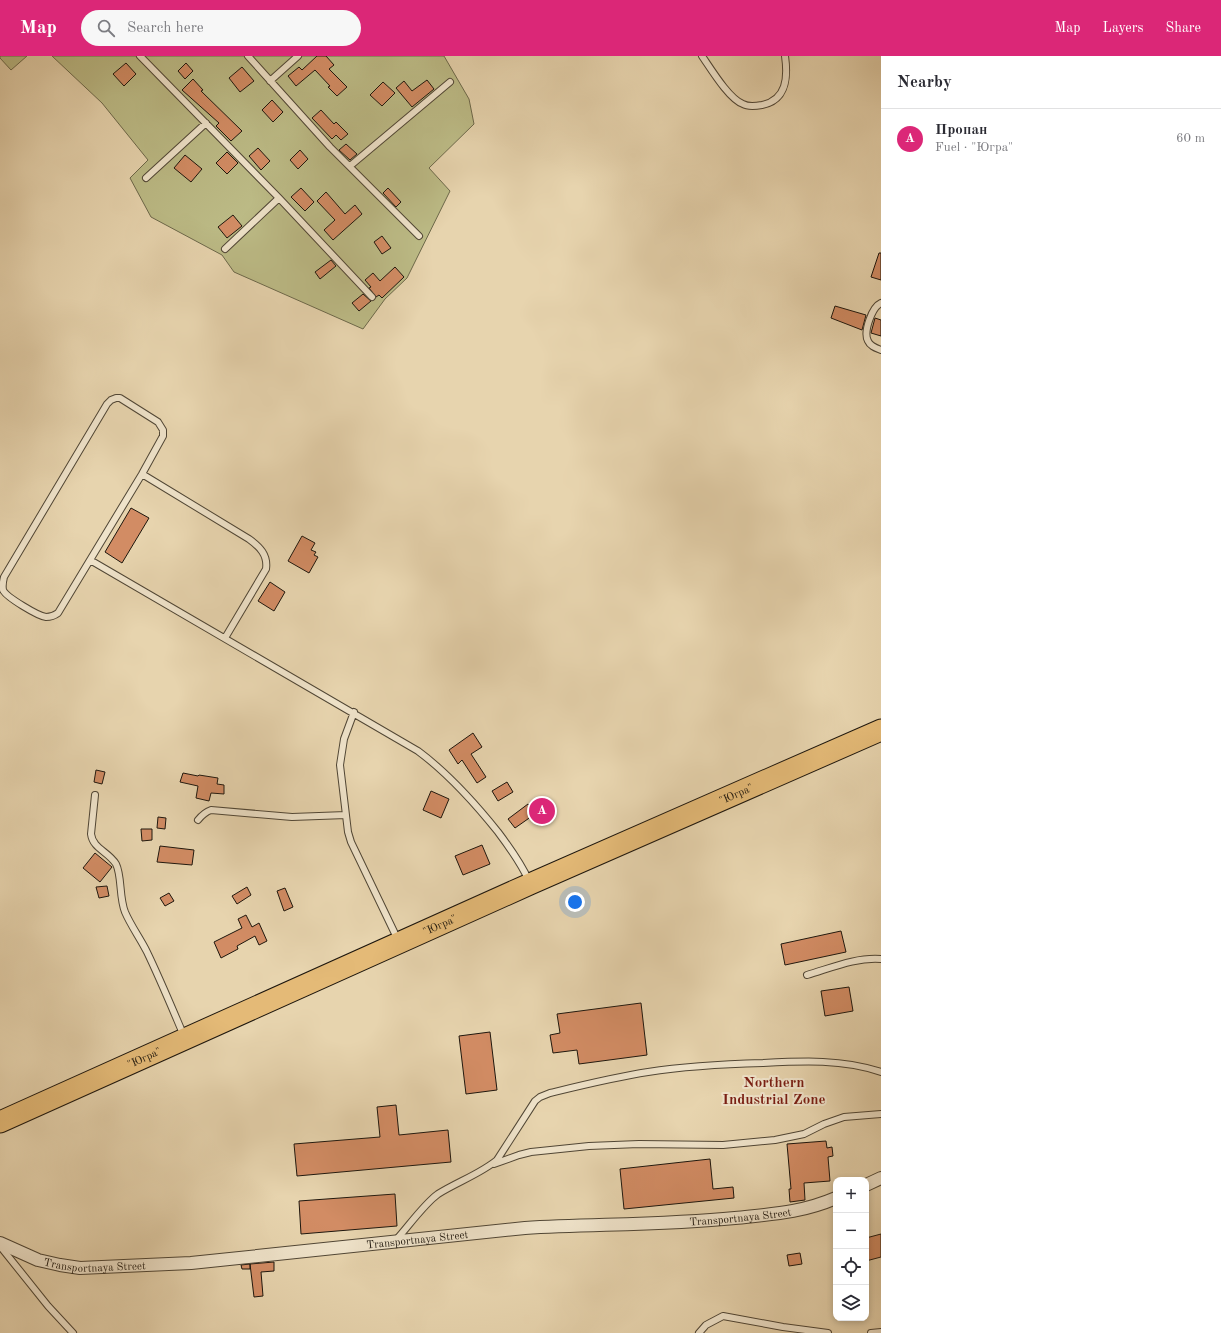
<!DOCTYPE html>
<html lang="en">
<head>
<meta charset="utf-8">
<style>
  :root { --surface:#fff; --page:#f7f7f7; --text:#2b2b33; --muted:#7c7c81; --line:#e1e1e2; --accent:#db2777 }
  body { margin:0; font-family:"Old Standard TT",serif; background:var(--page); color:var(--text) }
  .controls { position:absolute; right:12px; bottom:12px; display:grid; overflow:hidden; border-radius:8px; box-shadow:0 2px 6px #0003 }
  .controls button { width:36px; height:36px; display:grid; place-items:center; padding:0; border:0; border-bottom:1px solid var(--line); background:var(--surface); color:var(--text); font:20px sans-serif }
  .you { position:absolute; left:575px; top:846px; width:14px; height:14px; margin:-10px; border:3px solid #fff; border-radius:50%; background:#1a73e8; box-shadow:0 0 0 6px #1a73e833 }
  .badge { display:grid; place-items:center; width:26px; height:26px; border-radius:50%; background:var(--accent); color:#fff; font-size:13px; font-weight:700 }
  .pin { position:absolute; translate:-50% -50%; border:2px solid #fff; box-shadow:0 1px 4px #0006 }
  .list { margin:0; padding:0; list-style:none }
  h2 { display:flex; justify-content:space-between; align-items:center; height:52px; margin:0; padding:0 16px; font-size:17px }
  h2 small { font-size:13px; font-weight:400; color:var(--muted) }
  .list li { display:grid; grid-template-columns:26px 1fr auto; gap:12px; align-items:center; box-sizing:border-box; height:60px; padding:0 16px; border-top:1px solid var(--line) }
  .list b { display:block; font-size:15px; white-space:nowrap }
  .list p { margin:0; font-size:13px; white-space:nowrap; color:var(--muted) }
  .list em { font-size:13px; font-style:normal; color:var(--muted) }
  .icon { flex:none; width:22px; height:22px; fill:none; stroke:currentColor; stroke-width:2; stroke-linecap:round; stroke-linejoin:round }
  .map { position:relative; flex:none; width:881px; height:1277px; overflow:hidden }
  header { display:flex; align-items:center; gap:24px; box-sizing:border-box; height:56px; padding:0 20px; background:var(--accent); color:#fff }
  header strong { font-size:19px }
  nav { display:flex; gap:22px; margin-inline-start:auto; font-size:14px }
  .search { width:280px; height:36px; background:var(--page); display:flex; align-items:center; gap:10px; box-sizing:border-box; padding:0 14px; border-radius:22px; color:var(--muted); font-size:15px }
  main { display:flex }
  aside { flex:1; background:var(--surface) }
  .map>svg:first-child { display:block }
  .green { fill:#bcbb86; stroke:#6c684a }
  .building { fill:#d28c64; stroke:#1d160d }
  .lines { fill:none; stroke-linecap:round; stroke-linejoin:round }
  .service-casing { stroke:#504635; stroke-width:8 }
  .minor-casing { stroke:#504635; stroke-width:14 }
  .trunk-casing { stroke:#1d160d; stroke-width:23 }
  .service { stroke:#efe3ca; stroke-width:6 }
  .minor { stroke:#efe3ca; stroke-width:12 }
  .trunk { stroke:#e4ba77; stroke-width:21 }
  .labels { text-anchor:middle; stroke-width:4; stroke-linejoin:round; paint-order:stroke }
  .street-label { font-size:11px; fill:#1d160d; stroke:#efe3ca }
  .district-label { font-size:15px; font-weight:bold; fill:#7a1f14; stroke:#efe3ca }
</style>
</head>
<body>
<header>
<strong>Map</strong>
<div class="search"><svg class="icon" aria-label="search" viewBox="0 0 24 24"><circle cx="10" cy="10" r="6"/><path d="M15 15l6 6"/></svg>Search here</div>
<nav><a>Map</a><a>Layers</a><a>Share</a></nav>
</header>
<main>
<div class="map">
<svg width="881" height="1277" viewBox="0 0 881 1277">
  <rect width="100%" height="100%" fill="#e7d4ae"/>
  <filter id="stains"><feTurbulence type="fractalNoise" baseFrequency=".005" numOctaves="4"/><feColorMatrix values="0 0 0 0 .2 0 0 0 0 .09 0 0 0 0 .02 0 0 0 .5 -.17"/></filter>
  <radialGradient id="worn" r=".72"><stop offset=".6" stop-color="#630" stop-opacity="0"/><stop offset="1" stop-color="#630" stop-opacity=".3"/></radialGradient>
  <!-- green -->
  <path class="green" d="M0,0H27L11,14L0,2Z
    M52,0H444L469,43L474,68L429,112L450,135L407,222L385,243L363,273L234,216L222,199L151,161L130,122L148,104L102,47Z"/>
  <!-- building -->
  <path class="building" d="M317,0H326L334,9L329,13L347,31L337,40L328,31L330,30L315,14L296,30L288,20L299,11L302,14Z
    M126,7L136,18L124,30L113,18Z
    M186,7L193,15L185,23L178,15Z
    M242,11L254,25L240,36L229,22Z
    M193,23L203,34L201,35L242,75L231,85L216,70L219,67L182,34Z
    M427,24L434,33L412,51L396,32L404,25L412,35Z
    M383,26L395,37L382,50L370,39Z
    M272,44L283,56L273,66L262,54Z
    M321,54L334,68L336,66L348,78L341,84L336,79L332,83L312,62Z
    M346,88L357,98L350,104L339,94Z
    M258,92L270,105L261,114L249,100Z
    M300,94L308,103L298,113L290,104Z
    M227,96L238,107L227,118L216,107Z
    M185,99L202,113L191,126L174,112Z
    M301,132L314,146L305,155L291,141Z
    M388,132L401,146L396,151L383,137Z
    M326,136L345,158L355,149L362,158L333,184L324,174L335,164L317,145Z
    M233,159L242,170L227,182L218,171Z
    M382,180L391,192L382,198L374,186Z
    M879,197H881V224L871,221Z
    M331,204L336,210L320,223L315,216Z
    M395,211L404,221L382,242L379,239L376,241L369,232L371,231L365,224L373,217L380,225Z
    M363,238L371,245L359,255L352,247Z
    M835,250L866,259L862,274L831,262Z
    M875,262L881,264V280L871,277Z
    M131,452L149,462L122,507L105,496Z
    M302,480L315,487L311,494L316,496L314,499L318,501L309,517L288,505Z
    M270,526L285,536L274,555L258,545Z
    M473,677L482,691L471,698L486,721L477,727L462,704L458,708L449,694Z
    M96,714L105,716L102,728L94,726Z
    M183,717L198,720L199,719L218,722L217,728L224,729V738L211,737L209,745L196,742L198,730L180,726Z
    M507,726L513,736L498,745L492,735Z
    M431,735L449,743L441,762L423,754Z
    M528,748L535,758L515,772L508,763Z
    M158,761L166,762L165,773L157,772Z
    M141,773H152V784L142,785Z
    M482,789L490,808L463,819L455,800Z
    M160,790L194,794L192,809L157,806Z
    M95,797L112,811L100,826L83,812Z
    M107,830L109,840L99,842L96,831Z
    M247,831L251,839L237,848L232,840Z
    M285,832L293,851L284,855L277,835Z
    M169,837L174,845L165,850L160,842Z
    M246,859L252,871L259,867L267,885L259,889L255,880L237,890L238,893L221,902L214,886L242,872L238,863Z
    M841,875L846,896L785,909L781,888Z
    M849,931L853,955L825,960L821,935Z
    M641,947L647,999L579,1008L577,994L553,997L550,979L560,977L557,958Z
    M490,976L497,1034L466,1038L459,980Z
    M396,1049L399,1079L448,1074L451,1106L297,1120L294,1088L380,1081L377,1051Z
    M826,1085L827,1092L832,1091L833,1100L828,1101L830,1125L804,1127L805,1144L790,1146L789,1133H791L787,1088Z
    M710,1103L713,1133L733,1131L734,1142L624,1153L620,1113Z
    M395,1138L397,1170L301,1178L299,1145Z
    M881,1178V1201L866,1205V1182Z
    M800,1197L802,1208L789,1210L787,1199Z
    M274,1206V1215L261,1216L263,1240L254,1241L250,1208Z
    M250,1208V1213H242L241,1209Z"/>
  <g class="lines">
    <!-- service casing -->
    <g class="service-casing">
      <path id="service" d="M140,0L279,142L372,241
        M248,0L330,91L419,180
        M702,0C711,13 729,43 743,48C748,51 756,50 762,49C787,44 788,21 785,0
        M270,25L298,0
        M350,110L450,26
        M146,122L206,67
        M225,193L279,142
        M881,247C872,251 863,276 868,285C870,290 876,292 881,294
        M116,342H120L158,366L163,374V380L142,418L58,557C54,560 51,561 46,561C38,560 6,541 3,534C2,529 3,525 4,521L107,348L111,344Z
        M142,418L249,483C260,491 268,499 266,513L225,582
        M90,504L418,695C449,718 474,746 498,776C510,792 521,807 529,825
        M354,656L344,683L340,709L348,776L351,786L398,884
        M95,739L91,778C93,793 108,795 116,808C122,820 119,841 125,856C131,870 140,882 147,896C160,923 172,952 184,980
        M198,764C202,759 205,756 211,754L292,761L346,759
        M807,919C831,912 856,901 881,903
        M494,1108L519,1099L531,1096L589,1090L639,1088L723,1089L775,1084L804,1078L824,1068L844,1061L881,1058
        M396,1184C408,1171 424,1148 438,1138C457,1126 480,1118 497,1104L535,1045L540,1041L550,1037C583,1029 615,1021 648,1016C686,1010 725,1008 763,1007C803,1005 843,1003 881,1016
        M0,1190L48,1250L73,1277
        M699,1277L706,1269L723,1260L783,1271L828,1277
        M871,1277L881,1276"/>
    </g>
    <!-- minor casing -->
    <g class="minor-casing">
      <g id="minor">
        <path d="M866,1129L881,1122"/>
        <path id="s1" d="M0,1187L38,1204L60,1209L80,1212L124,1210L191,1207L525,1172C595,1168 665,1169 735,1162C772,1158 801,1157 836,1142"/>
      </g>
    </g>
    <!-- trunk casing -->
    <g class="trunk-casing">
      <g id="trunk">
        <path id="s2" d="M0,1066L530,828L881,674"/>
      </g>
    </g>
    <!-- service -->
    <use href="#service" class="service"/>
    <!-- minor -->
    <use href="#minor" class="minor"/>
    <!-- trunk -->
    <use href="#trunk" class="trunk"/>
  </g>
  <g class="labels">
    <!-- street labels -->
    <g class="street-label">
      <text dy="4" stroke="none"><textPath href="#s2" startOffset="806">"Югра"</textPath></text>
      <text dy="4" stroke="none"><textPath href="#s2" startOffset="482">"Югра"</textPath></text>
      <text dy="4" stroke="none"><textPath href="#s2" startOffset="158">"Югра"</textPath></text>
      <text dy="4" stroke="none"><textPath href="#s1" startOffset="747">Transportnaya Street</textPath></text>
      <text dy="4" stroke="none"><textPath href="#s1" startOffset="423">Transportnaya Street</textPath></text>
      <text dy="4" stroke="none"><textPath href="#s1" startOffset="99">Transportnaya Street</textPath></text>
    </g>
    <!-- district labels -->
    <g class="district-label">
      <text x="774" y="1031">Northern<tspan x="774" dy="17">Industrial Zone</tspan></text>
    </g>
  </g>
  <rect width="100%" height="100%" filter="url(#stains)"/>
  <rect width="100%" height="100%" fill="url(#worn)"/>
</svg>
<div class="controls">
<button>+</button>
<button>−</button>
<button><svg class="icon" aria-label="locate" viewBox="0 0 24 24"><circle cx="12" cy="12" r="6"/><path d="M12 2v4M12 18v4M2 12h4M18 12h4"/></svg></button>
<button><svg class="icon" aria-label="layers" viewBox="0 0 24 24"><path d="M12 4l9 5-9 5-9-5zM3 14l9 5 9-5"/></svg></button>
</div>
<div class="you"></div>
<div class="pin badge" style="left:542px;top:755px">A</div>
</div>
<aside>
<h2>Nearby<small></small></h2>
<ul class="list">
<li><span class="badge">A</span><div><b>Пропан</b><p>Fuel · &quot;Югра&quot;</p></div><em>60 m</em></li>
</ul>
</aside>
</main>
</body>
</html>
